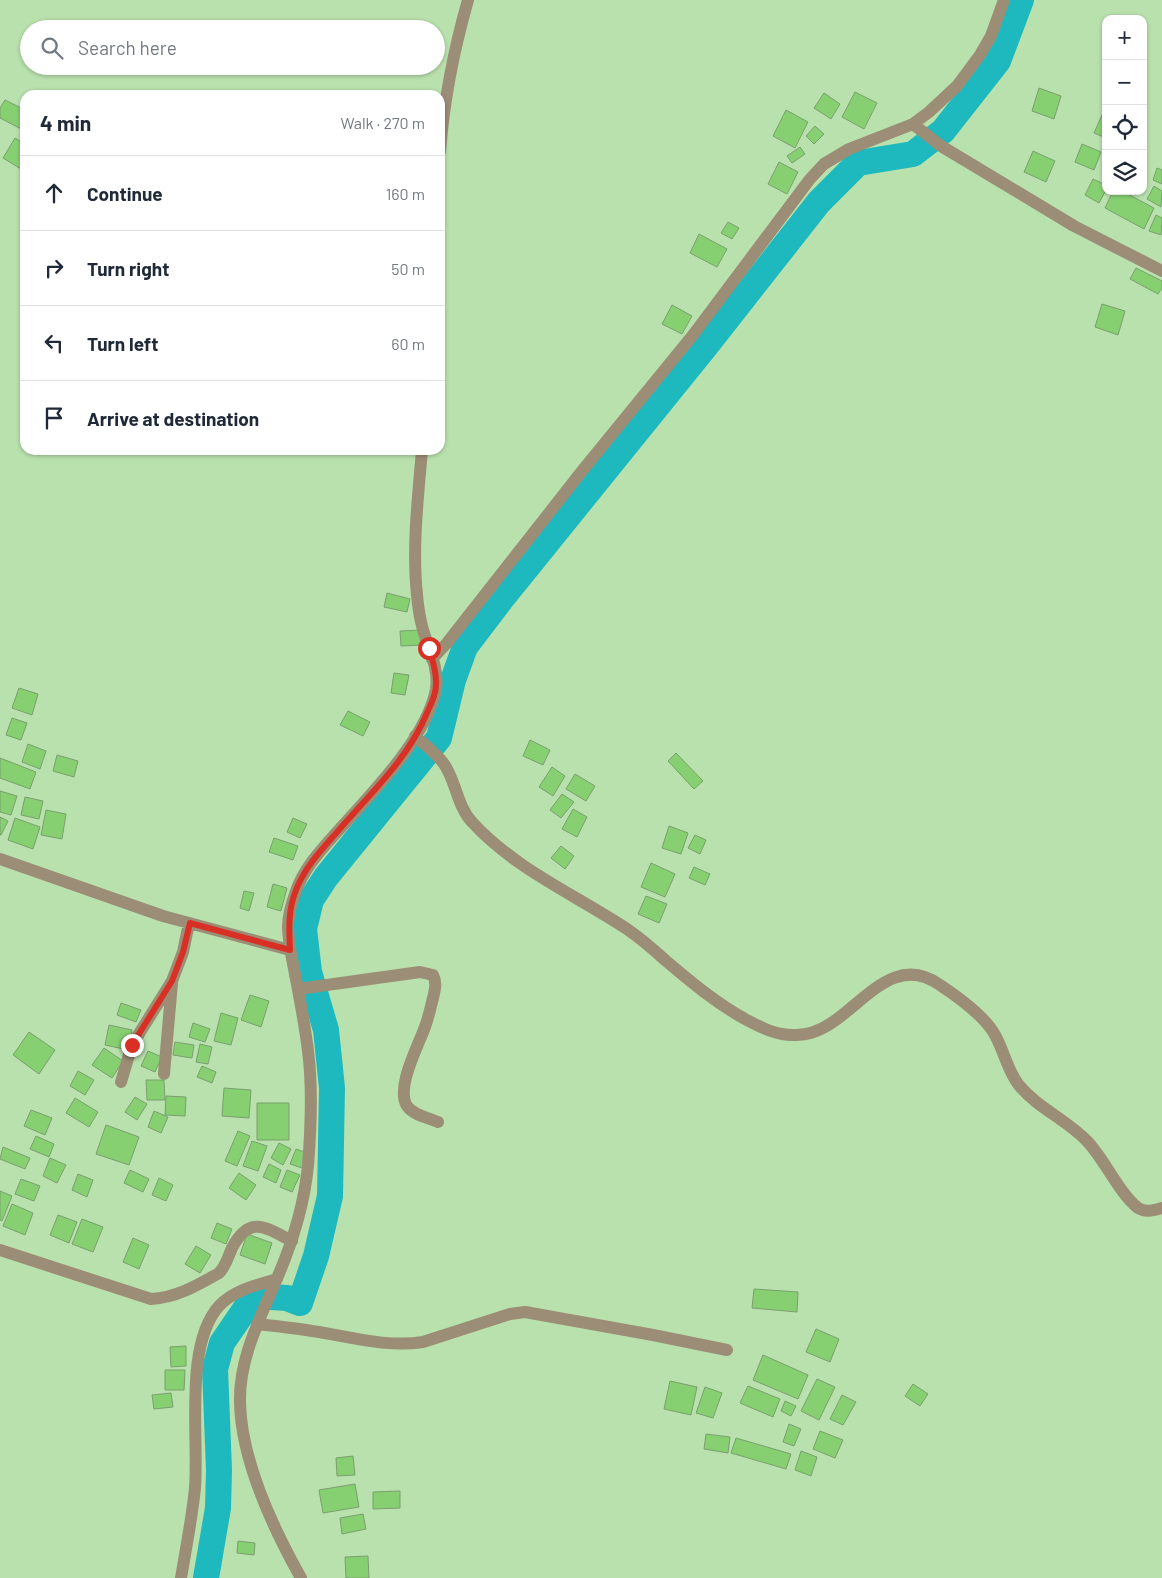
<!DOCTYPE html>
<html lang="en">
<head>
<meta charset="utf-8">
<style>
  :root { --surface:#fff; --page:#f2f2f3; --text:#1f2937; --muted:#747a83; --line:#e0e1e3 }
  body { margin:0; font-family:Barlow,sans-serif; background:var(--page); color:var(--text) }
  .controls { position:absolute; right:15px; top:15px; display:grid; overflow:hidden; border-radius:10px; box-shadow:0 1px 4px #0004 }
  .controls button { width:45px; height:45px; display:grid; place-items:center; padding:0; border:0; border-bottom:1px solid var(--line); background:var(--surface); color:var(--text); font:25px sans-serif }
  .stop { position:absolute; width:15px; height:15px; margin:-11px; border:4px solid #d93025; border-radius:50%; background:#fff }
  .stop.end { background:#d93025; border-color:#fff; box-shadow:0 1px 5px #0008 }
  .list { margin:0; padding:0; list-style:none }
  h2 { display:flex; justify-content:space-between; align-items:center; height:65px; margin:0; padding:0 20px; font-size:21px }
  h2 small { font-size:16px; font-weight:400; color:var(--muted) }
  .list li { display:grid; grid-template-columns:32px 1fr auto; gap:15px; align-items:center; box-sizing:border-box; height:75px; padding:0 20px; border-top:1px solid var(--line) }
  .list b { display:block; font-size:19px; white-space:nowrap }
  .list em { font-size:16px; font-style:normal; color:var(--muted) }
  .icon { flex:none; width:28px; height:28px; fill:none; stroke:currentColor; stroke-width:2; stroke-linecap:round; stroke-linejoin:round }
  .map { position:relative; flex:none; width:1162px; height:1578px; overflow:hidden }
  .search { position:absolute; background:var(--surface); box-shadow:0 1px 4px #0004; left:20px; top:20px; width:425px; height:55px; display:flex; align-items:center; gap:12px; box-sizing:border-box; padding:0 18px; border-radius:28px; color:var(--muted); font-size:19px }
  .panel { position:absolute; background:var(--surface); box-shadow:0 1px 4px #0004; left:20px; top:90px; width:425px; height:365px; border-radius:15px }
  .map>svg:first-child { display:block }
  .lines { fill:none; stroke-linecap:round; stroke-linejoin:round }
  .river { stroke:#1eb9be; stroke-width:26 }
  .building { fill:#87d072; stroke:#7a9f6f }
  .minor { stroke:#9c8d76; stroke-width:12 }
  .route { stroke:#d93025; stroke-width:6 }
</style>
</head>
<body>
<div class="map">
<svg width="1162" height="1578" viewBox="0 0 1162 1578">
  <rect width="100%" height="100%" fill="#b9e1ad"/>
  <g class="lines">
    <!-- river -->
    <path class="river" d="M206,1578L218,1508L219,1470L215,1369L222,1343L254,1296L287,1298L300,1303L316,1256L330,1196L332,1088L326,1030L309,972L304,929L311,900L326,877L439,738L453,680L465,647L503,597L705,347L819,202L858,163L913,154L943,131L998,61L1021,0"/>
  </g>
  <!-- building -->
  <path class="building" d="M1039,88L1061,96L1054,119L1032,111Z
    M855,92L877,103L864,129L842,117Z
    M824,93L840,104L831,119L814,108Z
    M5,100L25,110V131L0,118V108Z
    M1106,106V138L1094,133Z
    M786,110L808,122L795,148L773,136Z
    M815,126L824,134L814,144L806,136Z
    M15,138L25,144V162L21,169L3,158Z
    M1082,144L1101,152L1094,170L1075,162Z
    M800,147L805,154L792,163L787,156Z
    M1033,151L1055,161L1046,182L1024,172Z
    M779,162L798,172L787,194L768,184Z
    M1157,168L1162,170V184L1153,180Z
    M1093,179L1106,185V190L1099,203L1085,195Z
    M1154,186L1162,191L1161,207L1147,199Z
    M1113,191H1122L1154,208L1144,229L1105,208Z
    M1156,215L1162,218L1161,235L1149,231Z
    M728,222L739,228L732,239L721,233Z
    M699,234L727,249L717,267L690,253Z
    M1136,268L1162,281V288L1158,294L1130,279Z
    M1102,304L1125,311L1118,335L1095,327Z
    M672,305L692,316L682,334L662,324Z
    M387,593L410,599L407,612L384,607Z
    M422,630V645L401,646L400,631Z
    M394,673L409,675L405,695L391,693Z
    M19,688L38,694L32,715L12,708Z
    M348,711L370,722L363,736L340,725Z
    M12,718L27,723L21,740L6,735Z
    M530,740L550,750L543,765L523,756Z
    M28,744L46,751L40,769L22,762Z
    M676,753L703,781L694,789L668,761Z
    M57,755L78,761L74,777L53,771Z
    M0,758L36,772L30,789L0,778Z
    M552,767L565,776L553,796L539,787Z
    M575,774L595,786L586,801L566,789Z
    M0,791L17,796L11,815L0,812Z
    M562,794L574,802L561,818L550,810Z
    M25,797L43,801L39,819L21,815Z
    M573,809L587,817L577,837L562,829Z
    M46,810L66,814L62,839L41,835Z
    M0,817L8,821L1,835H0Z
    M15,818L40,827L33,849L8,840Z
    M293,818L307,824L300,838L287,832Z
    M669,826L688,833L681,854L662,848Z
    M695,835L706,840L700,854L688,848Z
    M274,838L298,846L293,860L269,852Z
    M561,846L574,856L565,869L551,858Z
    M651,863L675,874L665,897L641,887Z
    M694,867L710,874L705,885L689,878Z
    M273,884L287,888L281,911L267,907Z
    M244,891L254,893L249,911L240,908Z
    M646,896L667,904L659,923L638,914Z
    M250,995L269,1001L261,1027L241,1020Z
    M121,1003L141,1010L136,1022L117,1015Z
    M221,1013L238,1018L231,1045L214,1041Z
    M193,1023L210,1029L205,1042L189,1037Z
    M109,1025L132,1030L128,1050L105,1045Z
    M29,1032L55,1050L39,1074L13,1055Z
    M175,1042L194,1045L192,1058L173,1055Z
    M200,1044L212,1047L208,1064L196,1062Z
    M104,1048L123,1061L112,1078L92,1065Z
    M148,1051L162,1057L155,1072L141,1066Z
    M202,1066L216,1072L212,1083L197,1077Z
    M78,1071L94,1080L85,1095L70,1086Z
    M146,1080H164L165,1100H147Z
    M224,1088L251,1090L249,1118L222,1116Z
    M166,1096L186,1097L185,1116L165,1115Z
    M135,1097L147,1104L137,1120L125,1112Z
    M75,1098L98,1112L89,1127L66,1113Z
    M257,1103H289V1140H257Z
    M31,1110L52,1118L45,1135L24,1126Z
    M154,1111L168,1117L161,1133L148,1127Z
    M106,1125L139,1137L129,1165L96,1154Z
    M238,1131L250,1136L237,1166L225,1161Z
    M36,1136L54,1144L49,1157L30,1149Z
    M252,1141L267,1146L258,1171L243,1166Z
    M279,1143L291,1149L283,1165L271,1158Z
    M3,1147L30,1158L25,1169L0,1159Z
    M296,1149L307,1153L302,1168L290,1164Z
    M50,1158L66,1165L57,1183L43,1176Z
    M269,1164L281,1170L276,1183L263,1177Z
    M130,1170L149,1179L143,1192L124,1183Z
    M287,1170L300,1175L292,1192L280,1187Z
    M239,1173L256,1185L246,1200L229,1188Z
    M78,1174L93,1180L87,1197L72,1190Z
    M159,1178L173,1185L166,1201L152,1195Z
    M21,1179L40,1186L34,1201L15,1194Z
    M0,1191L12,1196L2,1221L0,1220Z
    M12,1204L33,1213L25,1235L3,1226Z
    M58,1215L77,1222L69,1243L50,1235Z
    M82,1219L103,1227L93,1252L72,1244Z
    M217,1223L232,1229L226,1244L211,1238Z
    M247,1234L272,1243L265,1264L240,1255Z
    M133,1238L149,1245L139,1269L123,1262Z
    M196,1246L211,1255L200,1273L185,1264Z
    M754,1289L798,1292L797,1312L752,1308Z
    M816,1329L839,1339L830,1362L806,1352Z
    M186,1346V1366L171,1367L170,1347Z
    M763,1355L808,1375L798,1399L753,1380Z
    M165,1370H185L184,1390H165Z
    M817,1379L835,1387L819,1420L801,1411Z
    M670,1381L697,1387L691,1415L664,1409Z
    M913,1384L928,1394L920,1406L905,1396Z
    M748,1386L780,1399L773,1417L740,1403Z
    M705,1387L722,1393L713,1418L696,1413Z
    M171,1393L173,1407L154,1409L152,1395Z
    M842,1395L856,1402L843,1425L830,1419Z
    M785,1401L796,1406L791,1416L781,1411Z
    M789,1424L801,1429L794,1446L783,1442Z
    M820,1431L843,1440L835,1458L813,1449Z
    M706,1434L730,1437L728,1453L704,1449Z
    M736,1438L791,1454L786,1469L731,1453Z
    M801,1451L817,1457L811,1476L795,1470Z
    M353,1456L355,1475L337,1476L336,1458Z
    M355,1484L359,1507L323,1513L319,1490Z
    M400,1491V1508L373,1509V1492Z
    M363,1514L366,1529L342,1534L340,1518Z
    M238,1541L255,1543L254,1555L237,1553Z
    M368,1556L369,1578H346L345,1557Z"/>
  <g class="lines">
    <!-- minor -->
    <path class="minor" d="M913,124L941,146L1074,226L1162,271
      M440,151C444,100 454,49 468,0
      M432,659L447,643L582,471L693,335L810,179L824,164L849,149L913,124L929,112L957,86L980,55L991,36L1004,0
      M415,736C425,745 436,753 444,764C456,781 457,806 472,822C515,869 574,894 627,929C640,938 653,949 665,960C691,982 716,1003 745,1019C757,1025 768,1032 782,1034C792,1036 807,1035 816,1031C857,1016 890,949 940,985C958,997 985,1016 995,1035C1004,1051 1007,1069 1018,1084C1037,1108 1066,1119 1087,1141C1105,1160 1119,1193 1138,1208C1146,1213 1154,1210 1162,1208
      M0,859L163,916L290,950
      M298,989L420,972L433,975C437,983 435,989 433,998C431,1006 429,1015 426,1024C420,1043 395,1087 407,1106C413,1115 429,1118 438,1122
      M164,1074L172,983
      M121,1082L132,1045L172,981L183,952L189,923
      M0,1250L151,1299C176,1298 198,1285 219,1273C226,1266 228,1257 232,1248C250,1214 266,1228 292,1241
      M257,1324C275,1326 294,1328 312,1331C348,1336 386,1348 423,1342L510,1314L525,1312L653,1335L727,1350
      M181,1578C186,1548 192,1518 195,1488C199,1437 184,1345 219,1306C234,1290 257,1285 277,1279
      M301,1578C273,1528 241,1461 240,1402C239,1357 261,1317 278,1276C293,1241 304,1205 308,1166C311,1128 313,1089 308,1051C305,1025 300,1000 295,974C292,958 288,942 288,926C288,915 292,902 296,891C304,868 321,850 337,832C370,795 427,738 436,689C439,669 429,649 423,630C420,619 418,607 417,595C412,547 418,498 422,450"/>
  </g>
  <g class="lines">
    <!-- route -->
    <path class="route" d="M132,1045L172,981L183,952L190,923L290,950C289,928 288,910 296,890C305,867 322,849 338,831C370,794 408,759 427,713C431,704 436,695 436,685C437,672 432,659 429,648"/>
  </g>
</svg>
<div class="controls">
<button>+</button>
<button>−</button>
<button><svg class="icon" aria-label="locate" viewBox="0 0 24 24"><circle cx="12" cy="12" r="6"/><path d="M12 2v4M12 18v4M2 12h4M18 12h4"/></svg></button>
<button><svg class="icon" aria-label="layers" viewBox="0 0 24 24"><path d="M12 4l9 5-9 5-9-5zM3 14l9 5 9-5"/></svg></button>
</div>
<div class="stop" style="left:429px;top:648px"></div>
<div class="stop end" style="left:132px;top:1045px"></div>
<div class="search"><svg class="icon" aria-label="search" viewBox="0 0 24 24"><circle cx="10" cy="10" r="6"/><path d="M15 15l6 6"/></svg>Search here</div>
<section class="panel">
<h2>4 min<small>Walk · 270 m</small></h2>
<ul class="list">
<li><svg class="icon" aria-label="ahead" viewBox="0 0 24 24"><path d="M12 20V5M6 11l6-6 6 6"/></svg><div><b>Continue</b></div><em>160 m</em></li>
<li><svg class="icon" aria-label="right" viewBox="0 0 24 24"><path d="M7 20v-9h11M14 6l5 5-5 5"/></svg><div><b>Turn right</b></div><em>50 m</em></li>
<li><svg class="icon" aria-label="left" viewBox="0 0 24 24"><path d="M17 20v-9H6M10 6l-5 5 5 5"/></svg><div><b>Turn left</b></div><em>60 m</em></li>
<li><svg class="icon" aria-label="arrive" viewBox="0 0 24 24"><path d="M6 21V4h12l-3 4 3 4H6"/></svg><div><b>Arrive at destination</b></div></li>
</ul>
</section>
</div>
</body>
</html>
